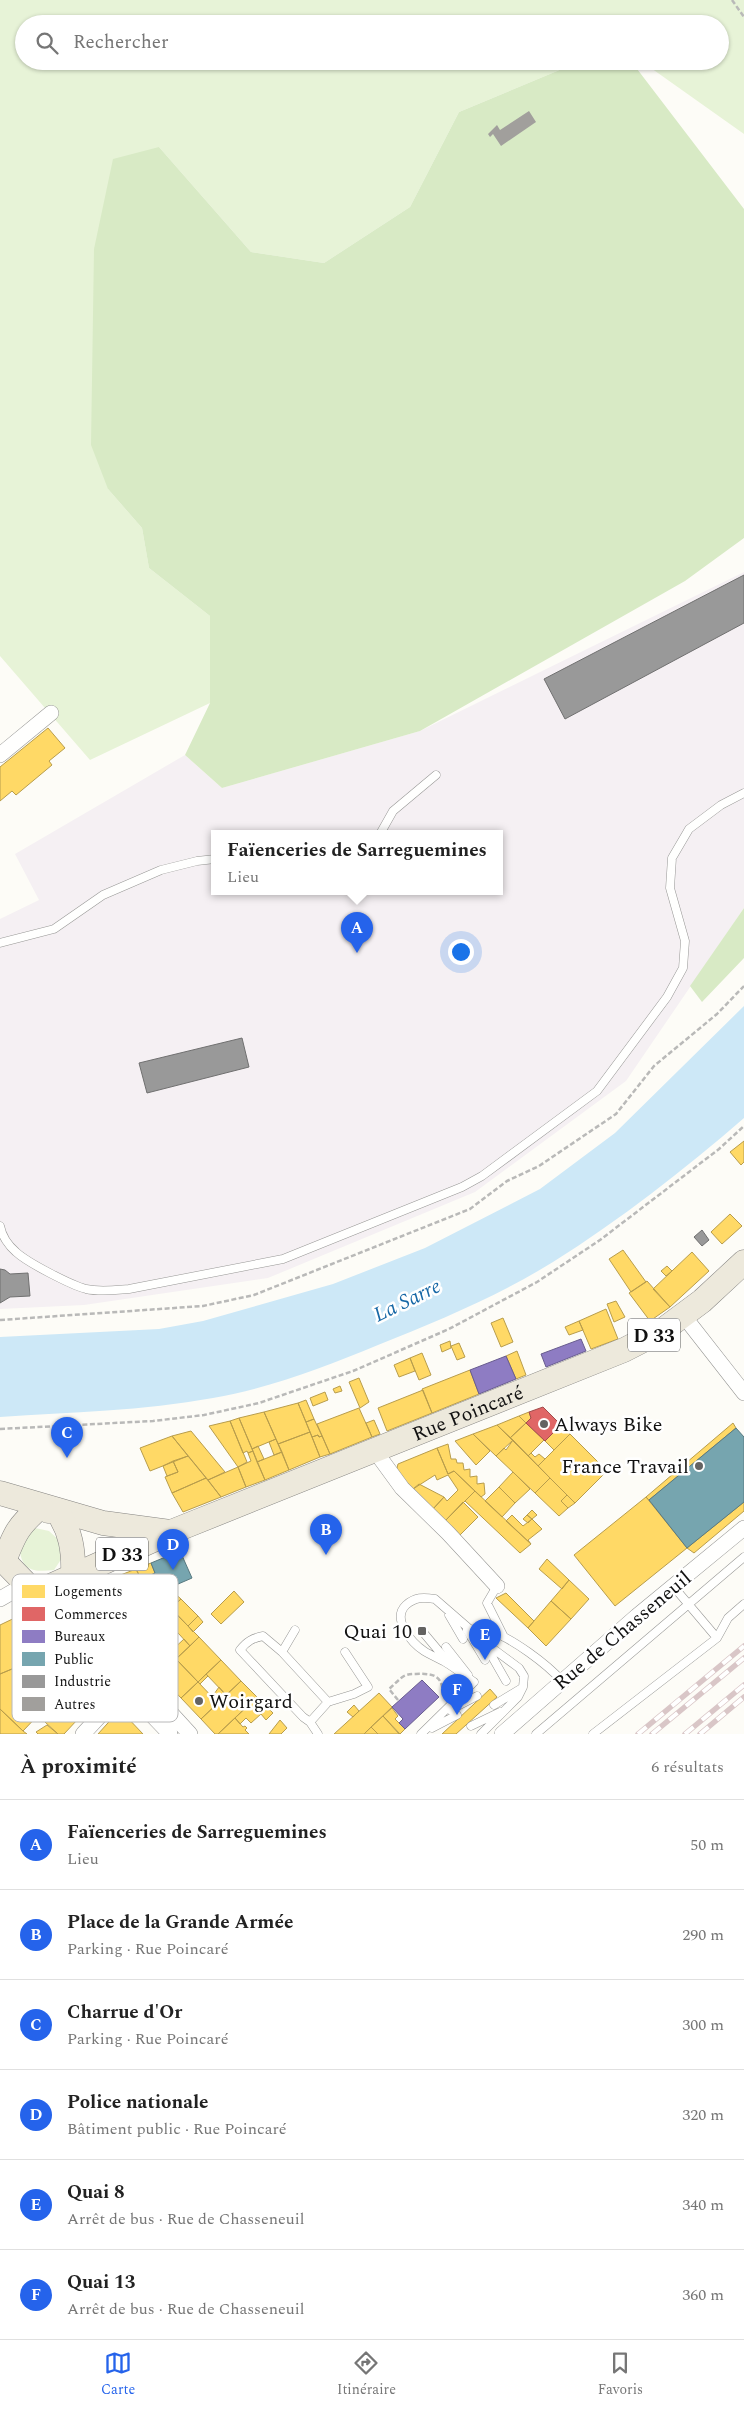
<!DOCTYPE html>
<html lang="fr">
<head>
<meta charset="utf-8">
<style>
  :root { --surface:#fff; --page:#f2f2f2; --text:#222; --muted:#767676; --line:#e0e0e0; --accent:#2563eb }
  body { margin:0; font-family:Spectral,serif; background:var(--page); color:var(--text) }
  .you { position:absolute; left:460px; top:951px; width:18px; height:18px; margin:-12px; border:4px solid #fff; border-radius:50%; background:#1a73e8; box-shadow:0 0 0 8px #1a73e833 }
  .badge { display:grid; place-items:center; width:32px; height:32px; border-radius:50%; background:var(--accent); color:#fff; font-size:16px; font-weight:700 }
  .pin { position:absolute; translate:-50% -41px; filter:drop-shadow(0 1px 2px #0008) }
  .pin::after { content:''; position:absolute; top:26px; width:18px; height:15px; background:inherit; clip-path:polygon(0 0,100% 0,50% 100%) }
  .popup { position:absolute; left:211px; top:830px; width:292px; height:65px; box-sizing:border-box; display:grid; place-content:center; border-radius:0px; background:var(--surface); filter:drop-shadow(0 1px 4px #0005); font-size:16px; white-space:nowrap; color:var(--muted) }
  .popup b { font-size:19px; color:var(--text) }
  .popup::after { content:''; position:absolute; left:50%; top:100%; margin-left:-10px; border:10px solid transparent; border-top-color:var(--surface) }
  .list { margin:0; padding:0; list-style:none }
  h2 { display:flex; justify-content:space-between; align-items:center; height:65px; margin:0; padding:0 20px; font-size:21px }
  h2 small { font-size:16px; font-weight:400; color:var(--muted) }
  .list li { display:grid; grid-template-columns:32px 1fr auto; gap:15px; align-items:center; box-sizing:border-box; height:90px; padding:0 20px; border-top:1px solid var(--line) }
  .list b { display:block; font-size:19px; white-space:nowrap }
  .list p { margin:0; font-size:16px; white-space:nowrap; color:var(--muted) }
  .list em { font-size:16px; font-style:normal; color:var(--muted) }
  .icon { flex:none; width:28px; height:28px; fill:none; stroke:currentColor; stroke-width:2; stroke-linecap:round; stroke-linejoin:round }
  .map { position:relative; flex:none; width:744px; height:1734px; overflow:hidden }
  .search { position:absolute; background:var(--surface); box-shadow:0 1px 4px #0004; left:15px; right:15px; top:15px; height:55px; display:flex; align-items:center; gap:12px; box-sizing:border-box; padding:0 18px; border-radius:28px; color:var(--muted); font-size:19px }
  .sheet { height:605px; background:var(--surface) }
  nav { display:flex; justify-content:space-around; align-items:center; box-sizing:border-box; height:70px; border-top:1px solid var(--line); background:var(--surface); font-size:14px; color:var(--muted) }
  nav a { display:grid; justify-items:center; gap:2px }
  nav .on { color:var(--accent) }
  .map>svg:first-child { display:block }
  .industrial { fill:#f5f0f3; fill-rule:evenodd }
  .green { fill:#e7f3d7 }
  .forest { fill:#d8eac5 }
  .water { fill:#cde8f7 }
  .homes { fill:#ffd966; stroke:#b89d4c }
  .shops { fill:#e06666; stroke:#a24c4c }
  .offices { fill:#8e7cc3; stroke:#685c8e }
  .public { fill:#76a5af; stroke:#587980 }
  .industry { fill:#999; stroke:#707070 }
  .building { fill:#a19f9c }
  .lines { fill:none; stroke-linecap:round; stroke-linejoin:round }
  .lane-casing { stroke:#979795; stroke-width:9 }
  .street-casing { stroke:#979795; stroke-width:16 }
  .primary-casing { stroke:#858482; stroke-width:25 }
  .path { stroke:#b9b9b8; stroke-width:2.5; stroke-dasharray:5 2.5; stroke-linecap:butt }
  .lane { stroke:#fffffe; stroke-width:8 }
  .street { stroke:#fffffe; stroke-width:15 }
  .primary { stroke:#ede9dc; stroke-width:24 }
  .rail-casing { stroke:#d9c6c7; stroke-width:5.5 }
  .rail { stroke:#fff; stroke-width:4; stroke-dasharray:11; stroke-linecap:butt }
  .poi-dot { fill:#646362; stroke:#fff; stroke-width:2 }
  .labels { text-anchor:middle; stroke-width:5; stroke-linejoin:round; paint-order:stroke }
  .shield { fill:#fff; stroke:#585858; stroke-width:1 }
  .shield-label { font-size:19px; font-weight:bold; fill:#111 }
  .street-label { font-size:20px; fill:#111; stroke:#fff }
  .poi-label { font-size:20px; fill:#111; stroke:#fff; text-anchor:start }
  .water-label { font-size:21px; font-style:italic; fill:#1768a6; stroke:#fff }
  .key { fill:#fff; stroke:#b8b8b8; stroke-width:1 }
  .key-label { font-size:14px; fill:#111 }
</style>
</head>
<body>
<div class="map">
<svg width="744" height="1734" viewBox="0 0 744 1734">
  <rect width="100%" height="100%" fill="#fdfcf7"/>
  <!-- industrial -->
  <path class="industrial" d="M744,572V908L626,1081L475,1192L268,1278L84,1305L0,1309V919L39,900L15,854L185,755L222,788L420,731ZM215,834H500V892H215Z"/>
  <!-- green -->
  <path class="green" d="M0,0H744V134L641,61H720V24H24V61H581L459,112L410,207L324,263L251,252L159,147L108,489L142,528L149,568L210,616V703L90,760L0,656Z
    M35,1528L49,1531L61,1542L62,1558L54,1570C37,1572 22,1572 20,1551L30,1531Z"/>
  <!-- forest -->
  <path class="forest" d="M581,61H631L744,209V538L685,581L420,731L222,788L185,755L210,703V616L149,568L142,528L108,489L91,445L94,249L113,159L159,147L251,252L324,263L410,207L459,112Z
    M744,908V958L702,1002L690,986Z"/>
  <!-- water -->
  <path class="water" d="M744,1006V1118C684,1170 620,1220 553,1262C498,1296 438,1321 378,1345C325,1367 270,1388 213,1398C143,1411 71,1412 0,1417V1337L159,1329L203,1321L333,1284L425,1248L540,1189L615,1133Z"/>
  <!-- homes -->
  <path class="homes" d="M48,728L65,748L49,761L52,765L16,795L12,791L0,801V767Z
    M744,1141V1162L741,1165L730,1152Z
    M730,1214L742,1226L722,1244L711,1232Z
    M623,1250L646,1282L631,1292L609,1259Z
    M692,1252L709,1271L670,1307L653,1289Z
    M667,1266L672,1271L666,1276L661,1271Z
    M647,1281L670,1307L650,1321L629,1293Z
    M616,1301L625,1317L614,1322L607,1304Z
    M606,1309L618,1339L591,1349L579,1321Z
    M503,1318L513,1342L501,1347L491,1323Z
    M579,1321L583,1330L569,1335L565,1327Z
    M450,1341L451,1348L442,1352L440,1345Z
    M459,1343L465,1357L457,1360L451,1346Z
    M517,1351L526,1375L516,1379L506,1356Z
    M422,1353L431,1375L419,1380L410,1358Z
    M410,1358L415,1371L399,1377L394,1365Z
    M470,1370L479,1394L432,1413L422,1389Z
    M359,1378L369,1402L360,1408L349,1382Z
    M340,1386L342,1391L335,1393L333,1389Z
    M423,1390L432,1413L387,1431L378,1408Z
    M325,1392L328,1400L313,1406L310,1398Z
    M306,1400L314,1419L306,1422L298,1403Z
    M298,1403L310,1432L278,1444L264,1412Z
    M359,1408L372,1437L330,1454L317,1424Z
    M264,1412L276,1439L252,1449L239,1418Z
    M529,1412L531,1418L526,1423L519,1416Z
    M519,1416L526,1423L510,1438L497,1425Z
    M239,1418L253,1451L248,1453L247,1451L243,1453L230,1421Z
    M314,1419L322,1436L319,1437L318,1435L312,1437L306,1422Z
    M374,1420L380,1434L372,1437L366,1423Z
    M230,1421L247,1462L238,1467L209,1426Z
    M526,1423L544,1440L528,1456L510,1438Z
    M733,1423L736,1428L649,1500L646,1497Z
    M497,1425L513,1440L496,1456L473,1434Z
    M561,1425L570,1434L554,1450L545,1441Z
    M191,1431L225,1472L208,1480L172,1436Z
    M310,1432L320,1457L289,1470L278,1444Z
    M473,1434L490,1451L476,1465L455,1441Z
    M570,1434L607,1471L575,1503L538,1466Z
    M318,1435L319,1437L322,1436L330,1454L320,1457L312,1437Z
    M172,1436L188,1456L150,1471L140,1448Z
    M276,1439L282,1452L274,1455L269,1442Z
    M513,1440L550,1478L535,1493L496,1456L504,1448L506,1450Z
    M448,1444L451,1459H456L457,1463H463L464,1470L470,1469V1477L477,1476V1484L484,1483L485,1494L481,1497L454,1471L448,1474L437,1448Z
    M258,1446L264,1459L257,1462L252,1449Z
    M437,1448L448,1474L454,1471L475,1491L445,1521L433,1509L444,1497L447,1501L458,1490L448,1475L437,1480L435,1475L413,1489L396,1472L398,1464Z
    M253,1451L265,1480L246,1487L238,1467L251,1461L248,1453Z
    M282,1452L289,1470L265,1480L257,1462Z
    M531,1453L535,1457L539,1454L545,1459L538,1466L528,1456Z
    M188,1456L206,1478L172,1493L165,1477L178,1472L173,1461Z
    M173,1461L178,1472L167,1476L163,1466Z
    M238,1467L246,1487L221,1497L208,1480Z
    M513,1472L530,1489L515,1503L499,1487Z
    M206,1478L221,1497L183,1512L172,1493Z
    M550,1478L567,1495L561,1501L568,1508L559,1516L535,1493Z
    M419,1484L444,1497L433,1509L413,1489Z
    M499,1487L515,1503L502,1517L485,1501Z
    M475,1491L531,1544L520,1553L465,1501Z
    M567,1495L575,1503L568,1508L561,1501Z
    M646,1497L687,1548L615,1606L574,1555Z
    M463,1502L478,1517L460,1535L445,1521Z
    M744,1502V1511L694,1553L687,1548Z
    M532,1510L537,1515L532,1519L527,1515Z
    M512,1515L523,1526L532,1519L542,1529L528,1540L531,1544L506,1521Z
    M527,1515L532,1519L528,1523L523,1519Z
    M547,1559L569,1580L562,1589L539,1569Z
    M151,1563L155,1573L141,1579L136,1569Z
    M136,1569L141,1579L152,1590L139,1600L128,1586L124,1588L118,1576Z
    M153,1574L164,1595L172,1591L181,1599L171,1608L141,1579Z
    M118,1576L124,1588L101,1606L90,1593L91,1587Z
    M569,1580L589,1599L571,1619L551,1601Z
    M128,1586L135,1595L128,1600L121,1591Z
    M152,1590L199,1637L190,1646L144,1596Z
    M234,1591L244,1602L221,1624L211,1614Z
    M118,1593L129,1607L112,1620L101,1606Z
    M506,1593L534,1621L528,1628L496,1598Z
    M144,1596L149,1602L136,1612L131,1605Z
    M181,1599L198,1616L188,1626L171,1608Z
    M551,1601L571,1619L546,1646L528,1628Z
    M131,1605L157,1638L139,1654L112,1620Z
    M23,1614L31,1616L55,1642L36,1659L0,1674V1625Z
    M198,1616L203,1622L193,1632L188,1626Z
    M199,1637L221,1660L198,1682L176,1659Z
    M157,1638L176,1659L159,1675L139,1654Z
    M184,1639L190,1646L176,1659L170,1652Z
    M55,1642L70,1657L47,1679L60,1692L23,1731L0,1709V1674L36,1659Z
    M70,1657L84,1672L69,1688L56,1670Z
    M176,1659L198,1682L181,1698L159,1675Z
    M221,1660L241,1681L226,1695L206,1674Z
    M84,1672L99,1688V1696L78,1719L62,1704L79,1693L70,1687Z
    M206,1674L208,1676L200,1684L198,1682Z
    M241,1681L257,1697L218,1734H215L201,1719Z
    M198,1682L218,1703L201,1719L181,1698Z
    M219,1687L226,1695L218,1703L212,1697Z
    M490,1689L497,1697L456,1734H442Z
    M379,1693L392,1707L364,1734H334Z
    M257,1697L273,1713L266,1720L261,1714L251,1723L246,1718L240,1724L235,1718Z
    M62,1704L78,1719L64,1734H58L45,1722Z
    M354,1705L359,1711L353,1717L347,1712Z
    M392,1708L398,1716L395,1719L405,1729L400,1734L383,1716Z
    M0,1709L23,1731L27,1734H0Z
    M116,1714H124L143,1734H98Z
    M383,1716L399,1734H378L371,1727Z
    M235,1718L243,1727L245,1726L247,1728L245,1730L249,1734H218Z
    M280,1720L287,1728L281,1734H269Z
    M47,1725L58,1734H38L36,1732Z
    M371,1727L378,1734H364Z"/>
  <!-- shops -->
  <path class="shops" d="M543,1407L561,1425L545,1441L526,1423L531,1418L529,1412Z"/>
  <!-- offices -->
  <path class="offices" d="M581,1339L586,1351L546,1367L541,1354Z
    M506,1356L516,1379L479,1394L470,1370Z
    M422,1680L439,1697L405,1729L399,1723L403,1719L392,1707Z"/>
  <!-- public -->
  <path class="public" d="M736,1428L744,1437V1502L687,1548L649,1500Z
    M180,1551L192,1578L162,1591L153,1574L155,1573L151,1563Z"/>
  <!-- industry -->
  <path class="industry" d="M744,575V623L565,719L544,679Z
    M242,1038L249,1067L147,1093L139,1063Z
    M702,1230L709,1240L702,1246L694,1237Z
    M0,1269L5,1270L10,1274L28,1273L30,1296L10,1297L0,1303Z"/>
  <!-- building -->
  <path class="building" d="M529,111L536,122L501,146L493,134L490,137L488,134L497,125L500,130Z"/>
  <g class="lines">
    <!-- lane casing -->
    <g class="lane-casing">
      <path id="lane" d="M380,834L393,811L436,775
        M0,943L54,929L103,895L161,870L197,861L215,859
        M0,1226C2,1236 9,1246 16,1252C28,1263 71,1285 86,1289C100,1292 115,1290 129,1289L283,1259L462,1187L482,1176L597,1091L667,997L683,968L685,941L670,888L672,858L689,829L721,805L744,793
        M497,1586L487,1603L504,1637
        M673,1586L717,1638
        M449,1615L463,1639
        M470,1629C477,1630 484,1629 490,1631C512,1638 547,1664 562,1681
        M467,1630L485,1660
        M422,1631L448,1662
        M486,1646L506,1681
        M446,1647L468,1675
        M282,1652L295,1630
        M474,1682C464,1675 455,1668 445,1662C438,1658 430,1655 424,1651C412,1643 391,1619 406,1605C415,1597 423,1597 435,1599L488,1645L519,1668L524,1676L523,1687L518,1697L481,1734
        M328,1702L354,1694L368,1687L345,1652
        M494,1705L522,1688
        M450,1710L477,1696
        M310,1722L328,1702L282,1652L263,1636C253,1638 247,1641 240,1650L303,1717L310,1722L318,1734
        M471,1726L500,1712
        M432,1728L457,1715
        M421,1734L474,1682
        M536,1734L744,1557
        M593,1734L717,1638L728,1618L744,1604"/>
    </g>
    <!-- street casing -->
    <g class="street-casing">
      <path id="street" d="M0,755L51,713
        M683,1315L744,1393
        M375,1451L402,1488L448,1533L497,1586
        M73,1576L72,1593L74,1601L93,1628L190,1734
        M35,1593L170,1734
        M0,1599L26,1584
        M83,1734L132,1681
        M502,1734L637,1616L744,1528"/>
    </g>
    <!-- primary casing -->
    <g class="primary-casing">
      <g id="primary">
        <path d="M0,1493L103,1523L170,1532"/>
        <path d="M48,1511L56,1510C71,1530 74,1551 73,1576"/>
        <path id="s1" d="M0,1557L35,1593L171,1532L624,1350L663,1330L702,1301L744,1262"/>
        <path d="M4,1561C15,1533 18,1526 41,1506"/>
      </g>
    </g>
    <!-- path -->
    <path class="path" d="M732,0L744,17
      M0,1320L203,1306L254,1295L470,1209L507,1181L539,1166L616,1114L654,1066L717,1014L744,986
      M0,1429L153,1421L204,1415L259,1403L353,1371L449,1329L537,1282L600,1240L719,1149L744,1126
      M398,1700L389,1689C394,1685 399,1679 404,1676C408,1674 412,1674 416,1674C437,1673 443,1677 443,1698"/>
    <!-- lane -->
    <use href="#lane" class="lane"/>
    <!-- street -->
    <use href="#street" class="street"/>
    <!-- primary -->
    <use href="#primary" class="primary"/>
    <!-- rail casing -->
    <g class="rail-casing">
      <path id="rail" d="M638,1734L744,1646
        M652,1734L744,1658
        M685,1734L744,1685
        M700,1734L744,1697"/>
    </g>
    <!-- rail -->
    <use href="#rail" class="rail"/>
  </g>
  <!-- markers -->
  <g class="poi-dot">
    <circle cx="544" cy="1424" r="5"/>
    <circle cx="699" cy="1466" r="5"/>
    <rect x="417" y="1626" width="10" height="10" rx="2.5"/>
    <circle cx="199" cy="1701" r="5"/>
  </g>
  <g class="labels">
    <!-- shield labels -->
    <g class="shield">
      <rect x="628" y="1318.5" width="52" height="33" rx="4"/>
      <rect x="96" y="1537.5" width="52" height="33" rx="4"/>
    </g>
    <g class="shield-label">
      <text x="654" y="1342">D 33</text>
      <text x="122" y="1561">D 33</text>
    </g>
    <!-- street labels -->
    <g class="street-label">
      <text dy="7" stroke="none"><textPath href="#s1" startOffset="519">Rue Poincaré</textPath></text>
      <text transform="translate(622 1630) rotate(-40)" y="7">Rue de Chasseneuil</text>
    </g>
    <!-- poi labels -->
    <g class="poi-label">
      <text x="554" y="1431">Always Bike</text>
      <text x="689" y="1473" text-anchor="end">France Travail</text>
      <text x="412" y="1638" text-anchor="end">Quai 10</text>
      <text x="209" y="1708">Woirgard</text>
    </g>
    <!-- water labels -->
    <g class="water-label">
      <text transform="translate(407 1300) rotate(-26)" y="7">La Sarre</text>
    </g>
  </g>
  <!-- legend -->
  <rect x="12" y="1574" width="166" height="148" rx="8" class="key"/>
  <rect x="22" y="1585" width="23" height="13" fill="#ffd966"/>
  <rect x="22" y="1607" width="23" height="14" fill="#e06666"/>
  <rect x="22" y="1630" width="23" height="13" fill="#8e7cc3"/>
  <rect x="22" y="1652" width="23" height="14" fill="#76a5af"/>
  <rect x="22" y="1675" width="23" height="13" fill="#999"/>
  <rect x="22" y="1697" width="23" height="14" fill="#a19f9c"/>
  <g class="key-label">
    <text x="54" y="1596">Logements</text>
    <text x="54" y="1619">Commerces</text>
    <text x="54" y="1641">Bureaux</text>
    <text x="54" y="1664">Public</text>
    <text x="54" y="1686">Industrie</text>
    <text x="54" y="1709">Autres</text>
  </g>
</svg>
<div class="you"></div>
<div class="pin badge" style="left:357px;top:953px">A</div>
<div class="popup"><b>Faïenceries de Sarreguemines</b>Lieu</div>
<div class="pin badge" style="left:326px;top:1555px">B</div>
<div class="pin badge" style="left:67px;top:1458px">C</div>
<div class="pin badge" style="left:173px;top:1570px">D</div>
<div class="pin badge" style="left:485px;top:1660px">E</div>
<div class="pin badge" style="left:457px;top:1715px">F</div>
<div class="search"><svg class="icon" aria-label="search" viewBox="0 0 24 24"><circle cx="10" cy="10" r="6"/><path d="M15 15l6 6"/></svg>Rechercher</div>
</div>
<section class="sheet">
<h2>À proximité<small>6 résultats</small></h2>
<ul class="list">
<li><span class="badge">A</span><div><b>Faïenceries de Sarreguemines</b><p>Lieu</p></div><em>50 m</em></li>
<li><span class="badge">B</span><div><b>Place de la Grande Armée</b><p>Parking · Rue Poincaré</p></div><em>290 m</em></li>
<li><span class="badge">C</span><div><b>Charrue d'Or</b><p>Parking · Rue Poincaré</p></div><em>300 m</em></li>
<li><span class="badge">D</span><div><b>Police nationale</b><p>Bâtiment public · Rue Poincaré</p></div><em>320 m</em></li>
<li><span class="badge">E</span><div><b>Quai 8</b><p>Arrêt de bus · Rue de Chasseneuil</p></div><em>340 m</em></li>
<li><span class="badge">F</span><div><b>Quai 13</b><p>Arrêt de bus · Rue de Chasseneuil</p></div><em>360 m</em></li>
</ul>
</section>
<nav>
<a class="on"><svg class="icon" aria-label="map" viewBox="0 0 24 24"><path d="M3 6l6-2 6 2 6-2v14l-6 2-6-2-6 2zM9 4v14M15 6v14"/></svg>Carte</a>
<a><svg class="icon" aria-label="directions" viewBox="0 0 24 24"><path d="M12 3l9 9-9 9-9-9zM9 14v-3h6M13 9l2 2-2 2"/></svg>Itinéraire</a>
<a><svg class="icon" aria-label="saved" viewBox="0 0 24 24"><path d="M7 4h10v16l-5-4-5 4z"/></svg>Favoris</a>
</nav>
</body>
</html>
